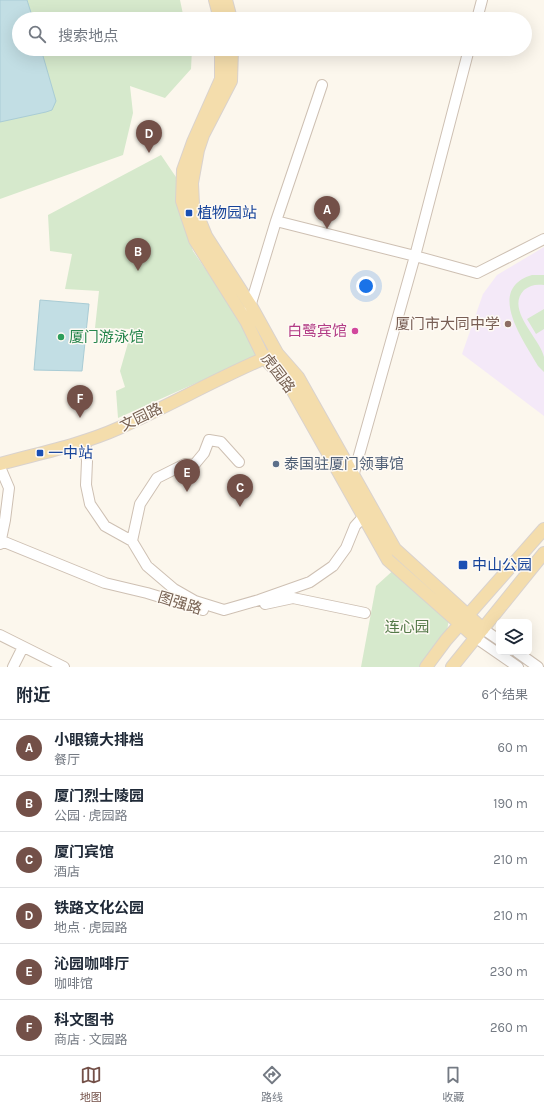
<!DOCTYPE html>
<html lang="zh">
<head>
<meta charset="utf-8">
<style>
  :root { --surface:#fff; --page:#f6f6f7; --text:#1f2937; --muted:#747a83; --line:#e0e1e3; --accent:#735048 }
  body { margin:0; font-family:Karla,"Noto Sans SC",sans-serif; background:var(--page); color:var(--text) }
  .controls { position:absolute; right:12px; bottom:12px; display:grid; overflow:hidden; border-radius:6px; box-shadow:0 4px 16px #0002 }
  .controls button { width:36px; height:36px; display:grid; place-items:center; padding:0; border:0; border-bottom:1px solid var(--line); background:var(--surface); color:var(--text); font:20px sans-serif }
  .you { position:absolute; left:366px; top:286px; width:14px; height:14px; margin:-10px; border:3px solid #fff; border-radius:50%; background:#1a73e8; box-shadow:0 0 0 6px #1a73e833 }
  .badge { display:grid; place-items:center; width:26px; height:26px; border-radius:50%; background:var(--accent); color:#fff; font-size:13px; font-weight:700 }
  .pin { position:absolute; translate:-50% -33px; filter:drop-shadow(0 1px 2px #0008) }
  .pin::after { content:''; position:absolute; top:21px; width:14px; height:12px; background:inherit; clip-path:polygon(0 0,100% 0,50% 100%) }
  .list { margin:0; padding:0; list-style:none }
  h2 { display:flex; justify-content:space-between; align-items:center; height:52px; margin:0; padding:0 16px; font-size:17px }
  h2 small { font-size:13px; font-weight:400; color:var(--muted) }
  .list li { display:grid; grid-template-columns:26px 1fr auto; gap:12px; align-items:center; box-sizing:border-box; height:56px; padding:0 16px; border-top:1px solid var(--line) }
  .list b { display:block; font-size:15px; white-space:nowrap }
  .list p { margin:0; font-size:13px; white-space:nowrap; color:var(--muted) }
  .list em { font-size:13px; font-style:normal; color:var(--muted) }
  .icon { flex:none; width:22px; height:22px; fill:none; stroke:currentColor; stroke-width:2; stroke-linecap:round; stroke-linejoin:round }
  .map { position:relative; flex:none; width:544px; height:667px; overflow:hidden }
  .search { position:absolute; background:var(--surface); box-shadow:0 4px 16px #0002; left:12px; right:12px; top:12px; height:44px; display:flex; align-items:center; gap:10px; box-sizing:border-box; padding:0 14px; border-radius:22px; color:var(--muted); font-size:15px }
  .sheet { height:388px; background:var(--surface) }
  nav { display:flex; justify-content:space-around; align-items:center; box-sizing:border-box; height:56px; border-top:1px solid var(--line); background:var(--surface); font-size:11px; color:var(--muted) }
  nav a { display:grid; justify-items:center; gap:2px }
  nav .on { color:var(--accent) }
  .map>svg:first-child { display:block }
  .education { fill:#f4e9f8 }
  .green { fill:#d6e9cc }
  .water { fill:#c2dee4; stroke:#a9ccd5 }
  .lines { fill:none; stroke-linecap:round; stroke-linejoin:round }
  .minor-casing { stroke:#cec0b3; stroke-width:12 }
  .major-casing { stroke:#d9d2ce; stroke-width:14 }
  .minor { stroke:#fff; stroke-width:10 }
  .major { stroke:#f4ddac; stroke-width:12 }
  .transit-dot { fill:#1a4fb4; stroke:#fefaf4; stroke-width:1.5 }
  .education-dot { fill:#8d6e63; stroke:#fefaf4; stroke-width:1.5 }
  .hotel-dot { fill:#d1479c; stroke:#fefaf4; stroke-width:1.5 }
  .leisure-dot { fill:#2e9e5b; stroke:#fefaf4; stroke-width:1.5 }
  .service-dot { fill:#5c6f8a; stroke:#fefaf4; stroke-width:1.5 }
  .labels { text-anchor:middle; stroke-width:3; stroke-linejoin:round; paint-order:stroke }
  .transit-label { font-size:15px; fill:#164399; stroke:#fefaf4; text-anchor:start }
  .education-label { font-size:15px; fill:#785e54; stroke:#fefaf4; text-anchor:end }
  .hotel-label { font-size:15px; fill:#b23c85; stroke:#fefaf4; text-anchor:end }
  .leisure-label { font-size:15px; fill:#27864d; stroke:#fefaf4; text-anchor:start }
  .street-label { font-size:15px; fill:#766051; stroke:#fefaf4 }
  .service-label { font-size:15px; fill:#4e5e75; stroke:#fefaf4; text-anchor:start }
  .park-label { font-size:15px; fill:#557a49; stroke:#fefaf4 }
</style>
</head>
<body>
<div class="map">
<svg width="544" height="667" viewBox="0 0 544 667">
  <rect width="100%" height="100%" fill="#fcf7ed"/>
  <!-- education -->
  <path class="education" d="M544,247V416L462,354L483,294L497,275Z"/>
  <!-- green -->
  <path class="green" d="M0,0H180L184,19H19V49H192L191,69L165,98L130,86L133,113L123,155L0,199Z
    M161,155L178,180L182,218L193,251L263,353L118,418L116,391L125,387L120,371L132,329L95,328L99,291L65,289L72,254L50,251L48,215Z
    M532,275H544V285C536,284 530,285 524,290C505,310 540,338 544,357C544,361 544,367 544,372L538,366C524,341 485,289 532,275Z
    M544,309V329L536,334L527,319Z
    M398,566L450,613L445,643L422,667H361L376,586Z"/>
  <!-- water -->
  <path class="water" d="M0,0H27L33,19H19V49H41L56,101L52,110L46,112L0,122Z
    M40,300L89,304L82,371L34,370Z"/>
  <g class="lines">
    <!-- minor casing -->
    <g class="minor-casing">
      <path id="minor" d="M477,19L482,0
        M469,49L415,256L477,273L544,239
        M276,221L322,85
        M249,310L276,221L415,256L352,480
        M85,441L87,461L86,485L90,504L105,526L132,541L147,566L174,589L195,601L224,610L259,600L310,582L333,566L346,548L355,526L364,516
        M0,467L9,488L5,520L0,544
        M2,541L105,583L147,593L203,610
        M132,541L140,504L157,478L185,464L194,465L204,453L209,440L221,442L239,462
        M265,604L293,598L365,613
        M483,629L499,640
        M0,635L64,667
        M476,638L518,667
        M517,652L538,667
        M13,667L23,647"/>
    </g>
    <!-- major casing -->
    <g class="major-casing">
      <path id="major" d="M215,0L220,19
        M226,0L231,19
        M221,49V79L193,142L183,170L182,201L195,240L246,321L264,358L289,384L388,560L476,638
        M232,49L231,81L203,135L198,150L192,183L193,204L206,236L251,306L277,353L298,377L395,549L483,629
        M0,464C40,453 81,445 119,428C171,405 219,377 272,355
        M426,667L446,640L544,529
        M452,667L544,553"/>
    </g>
    <!-- minor -->
    <use href="#minor" class="minor"/>
    <!-- major -->
    <use href="#major" class="major"/>
  </g>
  <!-- markers -->
  <g class="transit-dot">
    <rect x="185" y="209" width="8" height="8" rx="2"/>
    <rect x="36" y="449" width="8" height="8" rx="2"/>
    <rect x="458" y="560" width="10" height="10" rx="2"/>
  </g>
  <circle class="education-dot" cx="508" cy="324" r="4"/>
  <circle class="hotel-dot" cx="355" cy="331" r="4"/>
  <circle class="leisure-dot" cx="61" cy="337" r="4"/>
  <circle class="service-dot" cx="276" cy="464" r="4"/>
  <g class="labels">
    <!-- transit labels -->
    <g class="transit-label">
      <text x="197" y="218">植物园站</text>
      <text x="48" y="458">一中站</text>
      <text x="472" y="570">中山公园</text>
    </g>
    <!-- education labels -->
    <g class="education-label">
      <text x="500" y="329">厦门市大同中学</text>
    </g>
    <!-- hotel labels -->
    <g class="hotel-label">
      <text x="347" y="336">白鹭宾馆</text>
    </g>
    <!-- leisure labels -->
    <g class="leisure-label">
      <text x="69" y="342">厦门游泳馆</text>
    </g>
    <!-- street labels -->
    <g class="street-label">
      <text transform="translate(278 373) rotate(53)" y="5">虎园路</text>
      <text transform="translate(141 417) rotate(-26)" y="5">文园路</text>
      <text transform="translate(180 603) rotate(17)" y="5">图强路</text>
    </g>
    <!-- service labels -->
    <g class="service-label">
      <text x="284" y="469">泰国驻厦门领事馆</text>
    </g>
    <!-- park labels -->
    <g class="park-label">
      <text x="407" y="632">连心园</text>
    </g>
  </g>
</svg>
<div class="controls">
<button><svg class="icon" aria-label="layers" viewBox="0 0 24 24"><path d="M12 4l9 5-9 5-9-5zM3 14l9 5 9-5"/></svg></button>
</div>
<div class="you"></div>
<div class="pin badge" style="left:327px;top:229px">A</div>
<div class="pin badge" style="left:138px;top:271px">B</div>
<div class="pin badge" style="left:240px;top:507px">C</div>
<div class="pin badge" style="left:149px;top:153px">D</div>
<div class="pin badge" style="left:187px;top:492px">E</div>
<div class="pin badge" style="left:80px;top:418px">F</div>
<div class="search"><svg class="icon" aria-label="search" viewBox="0 0 24 24"><circle cx="10" cy="10" r="6"/><path d="M15 15l6 6"/></svg>搜索地点</div>
</div>
<section class="sheet">
<h2>附近<small>6个结果</small></h2>
<ul class="list">
<li><span class="badge">A</span><div><b>小眼镜大排档</b><p>餐厅</p></div><em>60 m</em></li>
<li><span class="badge">B</span><div><b>厦门烈士陵园</b><p>公园 · 虎园路</p></div><em>190 m</em></li>
<li><span class="badge">C</span><div><b>厦门宾馆</b><p>酒店</p></div><em>210 m</em></li>
<li><span class="badge">D</span><div><b>铁路文化公园</b><p>地点 · 虎园路</p></div><em>210 m</em></li>
<li><span class="badge">E</span><div><b>沁园咖啡厅</b><p>咖啡馆</p></div><em>230 m</em></li>
<li><span class="badge">F</span><div><b>科文图书</b><p>商店 · 文园路</p></div><em>260 m</em></li>
</ul>
</section>
<nav>
<a class="on"><svg class="icon" aria-label="map" viewBox="0 0 24 24"><path d="M3 6l6-2 6 2 6-2v14l-6 2-6-2-6 2zM9 4v14M15 6v14"/></svg>地图</a>
<a><svg class="icon" aria-label="directions" viewBox="0 0 24 24"><path d="M12 3l9 9-9 9-9-9zM9 14v-3h6M13 9l2 2-2 2"/></svg>路线</a>
<a><svg class="icon" aria-label="saved" viewBox="0 0 24 24"><path d="M7 4h10v16l-5-4-5 4z"/></svg>收藏</a>
</nav>
</body>
</html>
